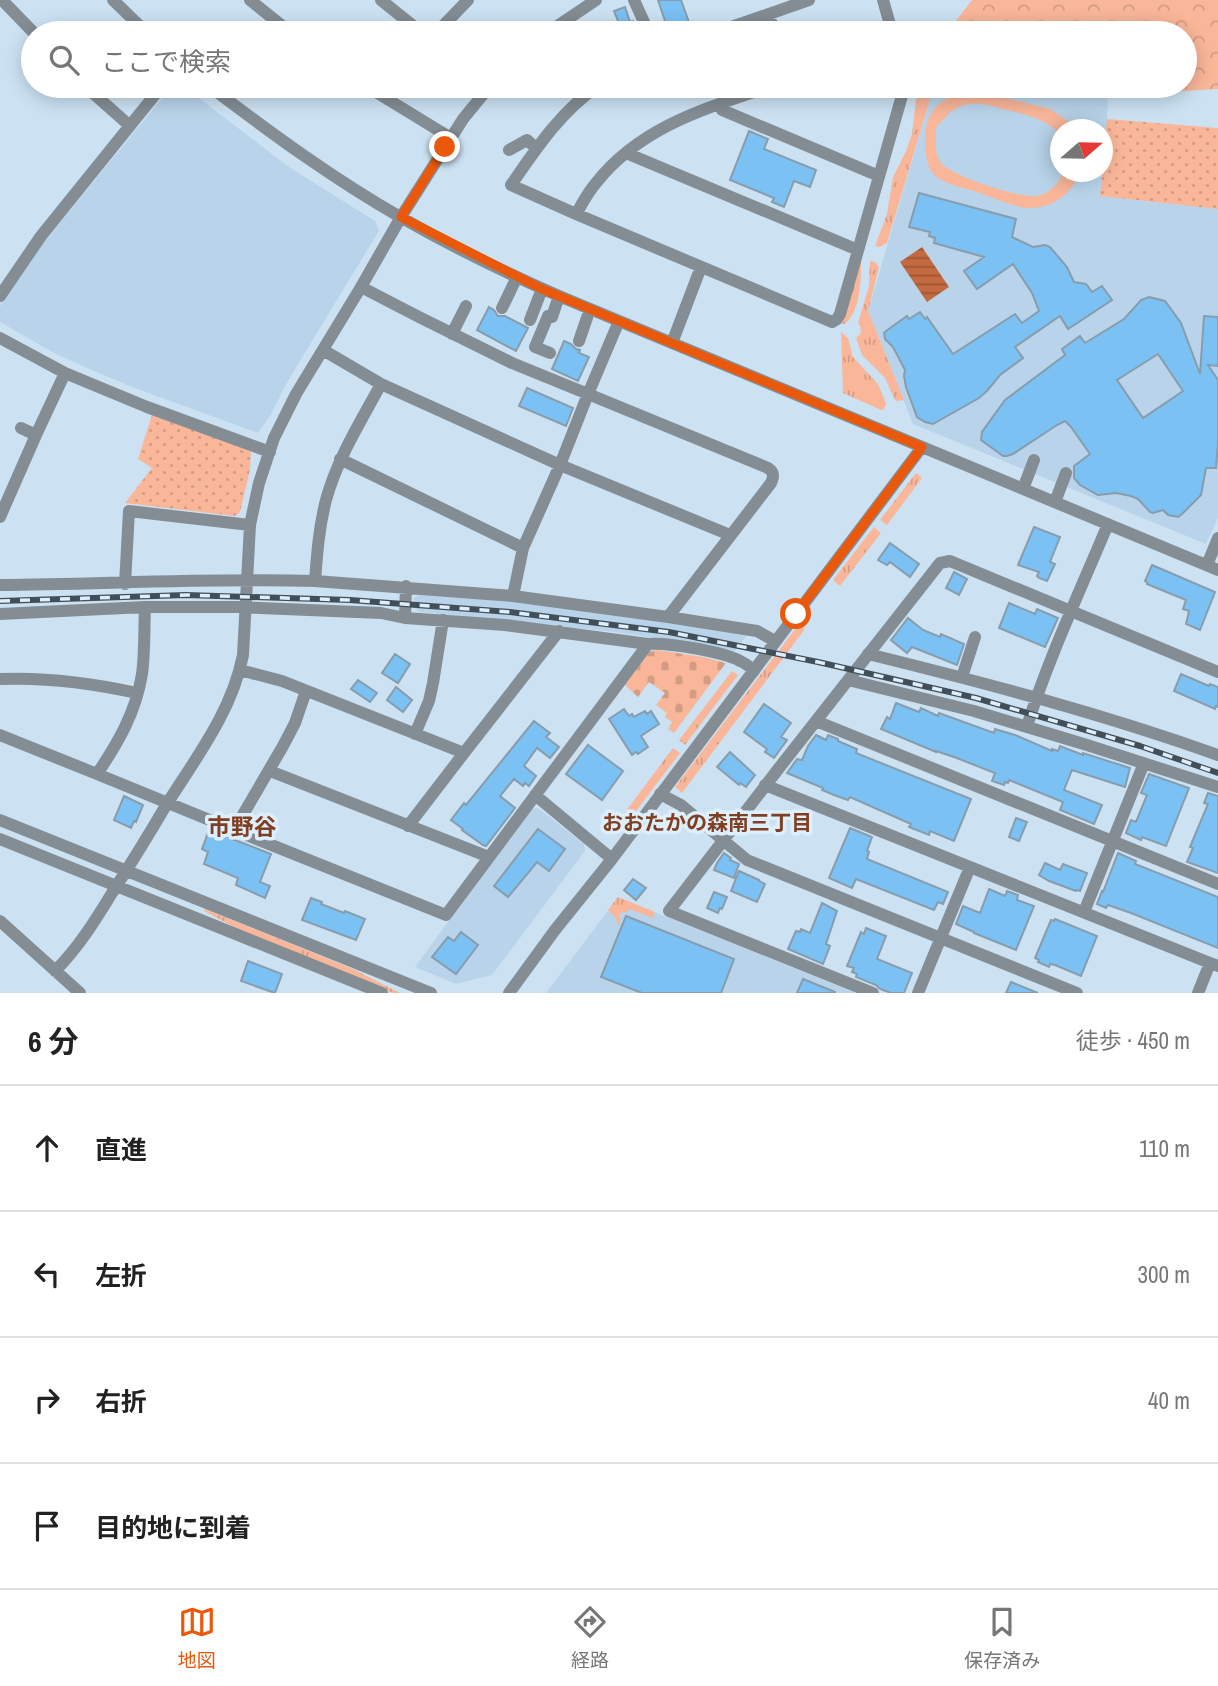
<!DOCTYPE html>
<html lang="ja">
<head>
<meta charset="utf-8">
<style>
  :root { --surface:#fff; --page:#f6f6f6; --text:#222; --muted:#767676; --line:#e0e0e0; --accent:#ea580c }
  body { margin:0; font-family:"Archivo Narrow","Noto Sans JP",sans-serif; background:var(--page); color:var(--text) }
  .compass { position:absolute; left:1050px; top:119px; width:63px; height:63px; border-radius:50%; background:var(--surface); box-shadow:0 4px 18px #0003; rotate:70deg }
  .stop { position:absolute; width:21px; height:21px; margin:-16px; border:5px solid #ea580c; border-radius:50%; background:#fff }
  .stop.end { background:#ea580c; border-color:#fff; box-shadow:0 2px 7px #0008 }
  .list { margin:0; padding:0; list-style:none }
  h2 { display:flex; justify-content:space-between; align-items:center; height:91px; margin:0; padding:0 28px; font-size:30px }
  h2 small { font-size:23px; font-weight:400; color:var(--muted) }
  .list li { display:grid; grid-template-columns:46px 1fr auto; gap:21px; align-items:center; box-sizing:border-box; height:126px; padding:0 28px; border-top:2px solid var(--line) }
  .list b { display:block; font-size:26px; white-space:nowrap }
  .list em { font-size:23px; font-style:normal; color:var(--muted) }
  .icon { flex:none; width:38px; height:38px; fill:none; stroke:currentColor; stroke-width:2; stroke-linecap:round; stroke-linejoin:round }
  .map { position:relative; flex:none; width:1218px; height:993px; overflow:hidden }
  .search { position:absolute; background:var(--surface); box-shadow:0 4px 18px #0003; left:21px; right:21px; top:21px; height:77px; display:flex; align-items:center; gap:18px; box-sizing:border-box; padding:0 24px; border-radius:38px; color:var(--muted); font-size:26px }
  .sheet { height:595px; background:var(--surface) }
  nav { display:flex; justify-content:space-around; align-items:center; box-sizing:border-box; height:98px; border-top:2px solid var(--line); background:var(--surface); font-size:19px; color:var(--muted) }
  nav a { display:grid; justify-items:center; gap:4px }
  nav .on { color:var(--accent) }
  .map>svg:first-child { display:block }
  .built { fill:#b9d4ea; fill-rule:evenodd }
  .grass { fill:url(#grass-tufts) }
  .forest { fill:url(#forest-crowns) }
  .cemetery { fill:url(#cemetery-stones) }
  .park { fill:url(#park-dots) }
  .pitch { fill:#f9b699 }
  .water { fill:url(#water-rules) }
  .building { fill:#7bc1f4; stroke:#879cac; stroke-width:2; fill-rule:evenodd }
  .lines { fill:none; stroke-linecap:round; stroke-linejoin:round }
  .minor { stroke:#848d94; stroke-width:12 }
  .rail-casing { stroke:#434f58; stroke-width:6 }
  .rail { stroke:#ddeffc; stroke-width:3.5; stroke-dasharray:10; stroke-linecap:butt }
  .route { stroke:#ea580c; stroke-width:9 }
  .labels { text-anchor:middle; stroke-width:7; stroke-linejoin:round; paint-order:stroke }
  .neighbourhood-label { font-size:21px; font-weight:bold; fill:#803f20; stroke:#ddeffc }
  .quarter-label { font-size:23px; font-weight:bold; fill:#803f20; stroke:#ddeffc }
</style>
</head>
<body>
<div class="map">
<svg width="1218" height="993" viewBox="0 0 1218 993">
  <defs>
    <pattern id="grass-tufts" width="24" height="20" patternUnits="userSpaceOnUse" patternTransform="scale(1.75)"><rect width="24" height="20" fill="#f9b699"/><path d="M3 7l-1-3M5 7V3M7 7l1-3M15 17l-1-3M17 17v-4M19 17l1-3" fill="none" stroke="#d49c83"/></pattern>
    <pattern id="forest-crowns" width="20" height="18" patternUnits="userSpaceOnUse" patternTransform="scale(1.75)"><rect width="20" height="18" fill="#f9b699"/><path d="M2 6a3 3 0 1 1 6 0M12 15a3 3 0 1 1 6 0" fill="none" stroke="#d49c83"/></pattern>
    <pattern id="cemetery-stones" width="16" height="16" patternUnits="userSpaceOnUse" patternTransform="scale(1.75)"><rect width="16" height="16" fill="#f9b699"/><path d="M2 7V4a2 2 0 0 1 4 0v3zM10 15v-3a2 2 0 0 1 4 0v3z" fill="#d49c83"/></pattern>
    <pattern id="park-dots" width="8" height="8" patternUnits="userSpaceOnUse" patternTransform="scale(1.75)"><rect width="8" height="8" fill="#f9b699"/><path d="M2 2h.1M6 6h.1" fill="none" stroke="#d49c83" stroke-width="1.8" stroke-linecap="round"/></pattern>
    <pattern id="water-rules" width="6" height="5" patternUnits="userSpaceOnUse" patternTransform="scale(1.75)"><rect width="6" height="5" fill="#c36a40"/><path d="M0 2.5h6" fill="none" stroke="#9d5635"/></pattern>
  </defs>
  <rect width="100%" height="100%" fill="#cce2f3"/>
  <!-- built -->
  <path class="built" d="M172,86H183L289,167L375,221L379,231L286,384L270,416L258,433L132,387L96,372L54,353L0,322V306L44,242Z
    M934,86H1101L1108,88L1107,125L1101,196L1218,209V518L1206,544L913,424L868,311ZM1060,130H1102V172H1060Z
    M420,594L484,598L748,634L733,653L705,645L614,632L419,612L414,606V598Z
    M538,808L584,844L585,851L492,975L456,984L415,967L531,809Z
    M618,897L659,914L856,993H546Z"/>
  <!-- grass -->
  <path class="grass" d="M921,86H934L887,243L879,247L875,246L887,214L893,177L906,151L912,134L916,100L920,95Z
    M861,260C861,280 861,310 845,324H842Z
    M870,261L875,262L879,267L868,311L904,400L898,401L895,400L885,378L862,355L856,338L861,333L860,326L858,323L869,286Z
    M841,332L848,338L853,357L878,384L886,403L884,409L881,410L843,393Z
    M916,473L922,478L887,525L880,520Z
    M874,527L881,533L840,586L833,580Z
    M799,624L805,629L682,793L675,787Z
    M732,671L738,675L685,745L679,740Z
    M673,748L680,753L630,819L623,815Z
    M618,897L655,912L653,918L629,909L627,912H621L619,917L621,918L618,926L616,918L608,910Z
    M205,909L353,969L400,993H393L253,937L204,911Z"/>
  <!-- forest -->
  <path class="forest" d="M972,0H1218V89C1192,90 1164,95 1139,86H1185V33H969L952,26Z"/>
  <!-- cemetery -->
  <path class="cemetery" d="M657,650L703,657L726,663L674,733L668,729L672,722L665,717L667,713L656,705L665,693L649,682L638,697L625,685L649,652Z"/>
  <!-- park -->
  <path class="park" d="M1107,119L1218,128V209L1100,196Z
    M152,415L251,451L250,470L240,512L235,516L125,503L152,468L138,459Z"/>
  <!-- pitch -->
  <path class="pitch" d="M971,89L1050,109L1068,121L1072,129L1060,130V135C1046,116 1015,113 992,106C974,101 957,103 944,119C942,121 938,124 937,127C935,130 936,134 936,138C935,147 936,156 941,163C951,176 1021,199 1037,196C1051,193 1058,183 1064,172H1079C1074,194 1049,210 1026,208C1013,206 988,196 974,191C961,187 940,184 931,171C926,162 925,149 925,139C926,107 943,97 971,89Z"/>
  <!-- water -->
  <path class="water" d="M922,247L949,287L927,302L900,262Z"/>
  <!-- building -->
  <path class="building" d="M658,0H681L691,28L677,33H669Z
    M625,7L630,22L633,21L638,33H604L620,26L614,11Z
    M749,131L768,139L764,149L816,170L810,187L794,181L784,207L772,202L774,198L730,180Z
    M919,193L1016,219L1012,237L1033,247L1045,245L1050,247L1067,267L1074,282L1086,284L1092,292L1102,286L1112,300L1068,329L1060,316L1015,347L1023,358L1000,375L987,391L979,398L933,424L925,422L917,417L906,387L904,376L905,370L893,347L885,339L884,333L886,331L907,316L909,319L920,312L925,319L927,317L953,354L1015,314L1022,323L1039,311L1032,293L1013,264L977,289L964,271L984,257L934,243L935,238L929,236L930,232L909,227Z
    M1149,297L1165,301L1181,323L1200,374L1204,316L1218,317V366L1208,365L1218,380V444L1216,468H1206L1201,495L1182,514L1178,517L1168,515L1163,510L1153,513L1150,512L1138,499L1131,496L1116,493L1098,495L1080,485L1074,478V466L1090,454L1071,427L1065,421L1057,425L1013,454L1007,456H1003L981,440L982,432L1005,400L1065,355L1062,349L1080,336L1085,343L1124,319L1141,300ZM1158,354L1183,391L1143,418L1117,380Z
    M489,307L494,310L498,316H505L528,328L516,351L477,330Z
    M564,341L571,344L576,349L580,350L579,353L589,357L578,381L552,369Z
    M527,388L573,408L566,426L519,406Z
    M1034,527L1060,537L1050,562L1055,564L1047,581L1039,578L1037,576L1039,572L1018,565Z
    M890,543L919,564L910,577L890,562L887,565L878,560Z
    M1152,565L1215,592L1200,630L1186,624L1189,611L1183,609L1186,600L1147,584V582L1145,581Z
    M954,572L967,579L959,595L946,588Z
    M1009,603L1035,614L1037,609L1058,618L1045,647L999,628Z
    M908,618L923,630L940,637L941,634L964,644L957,665L912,647L907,653L891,640Z
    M395,654L410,664L398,683L382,673Z
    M1181,674L1209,686L1210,684L1218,687V707L1216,706L1215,709L1174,691Z
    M358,680L377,693L370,702L351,689Z
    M396,687L412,700L403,712L387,700Z
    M896,703L919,712L921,708L938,716L939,713L994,733L995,729L1015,735L1052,751V749L1058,751L1060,746L1083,755V753L1130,768L1125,787L1072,770L1064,790L1102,805L1094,824L1060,810L1063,802L1009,780L1008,783L1005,782L1004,785L992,781L995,773L954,757L936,751V752L881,729L887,717L890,719Z
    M764,704L791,723L781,737L787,740L774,758L765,752L767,749L744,732Z
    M624,709L629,716L632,714L634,717L645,711L647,714L651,711L659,724L641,736L648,747L638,754L636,752L632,755L609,719Z
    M534,721L550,733L546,737L559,747L550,758L537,748L524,766L536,776L529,786L525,783L523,786L514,779L500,796L515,808L486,846L483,845L462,830L463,829L451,820L464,803L466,805Z
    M816,735L826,740L828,735L838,739V741L857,749L856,753L971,799L954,841L930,831L929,835L909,827L911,824L850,797L848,800L834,795L822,790L823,788L787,773L797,759L802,760L808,746Z
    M588,745L623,771L602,800L566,774Z
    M730,752L755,775L746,787L740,783L739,785L717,767Z
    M1149,774L1189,788L1166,846L1142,837L1141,840L1126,833L1131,820L1136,822L1147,795L1141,793Z
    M1208,793L1218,796V873L1187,862L1193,848L1190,847L1208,804L1204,803Z
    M124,796L143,805L136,822L134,821L131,828L114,820Z
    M1016,818L1027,822L1019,841L1009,837Z
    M850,828L872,837L867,851L869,852L867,859L948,892L943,904L938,902L934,910L856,879L852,888L829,878Z
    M538,829L565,849L549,871L537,862L508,897L494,886Z
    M209,830L271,854L260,882L270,886L265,898L236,885L238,878L204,864L208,852L202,849Z
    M724,853L731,858L730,860L739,864L734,878L714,870L717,863Z
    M1118,853L1136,861L1135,864L1218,897V948L1131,913L1108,905L1106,908L1097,904L1102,891L1103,892Z
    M1045,863L1060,870L1063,864L1087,873L1080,891L1077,890L1076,891L1049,881L1039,875Z
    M739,871L759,880V881L765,884L757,902L731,891Z
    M633,879L646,888L636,900L624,890Z
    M989,889L1005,896L1007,891L1018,895L1017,900L1034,906L1016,950L974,933V932L956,924L963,906L980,913Z
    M714,892L727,897L722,909L720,908L718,913L707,908Z
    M311,898L322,902L321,904L344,913L345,911L365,919L356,940L302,920Z
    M822,903L837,911L826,944L830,946L823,964L788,949L796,931L800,932L801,929L810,933Z
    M626,916L734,959L721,993H642L601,977Z
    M1055,919L1097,936L1081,976L1055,965L1050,964L1049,967L1038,962L1039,960L1035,958L1051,920L1054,921Z
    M866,928L886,936L877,959L912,973L904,993H891L880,989L876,985L856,977L857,974L852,972L854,968L847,966L861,932L864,934Z
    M461,932L478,945L456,974L432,957L448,937L454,941Z
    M248,961L282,974L275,993L241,981Z
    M803,979L835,992V993H797Z
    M1011,982L1038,993H1006Z"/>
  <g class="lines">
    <!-- minor -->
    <path class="minor" d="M2,0L34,33
      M113,0L147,33
      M250,0L291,33
      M381,0L422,33
      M634,0L649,33
      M883,0L889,21L886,33
      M766,15L779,33
      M436,33L468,0
      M547,33L596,0
      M714,33L809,0
      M85,86L130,126
      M209,86C271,133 335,180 402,218C453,247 506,273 559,296L1218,570
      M366,86L451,138
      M598,86C561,111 536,149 511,185L576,214L832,322L837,319L840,314L903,92L882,86
      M387,99L396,86
      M720,104L722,110L879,176
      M509,150L527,140L536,148
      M626,153L858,250
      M576,214C582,204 588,192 596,183C641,126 707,108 772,86
      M361,287L419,317L512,363L588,394L560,465L523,548L513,596
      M0,296L41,236L162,86
      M502,308L517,277
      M530,320L542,289
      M452,334L466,306
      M0,338L65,373L147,407L270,452
      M579,341L590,309
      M672,343L701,267
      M323,350L381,384C361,421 337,459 326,500C319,527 317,554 315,581L513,596L668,617L771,483C774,477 774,472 768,468L588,394L619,321
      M550,353L535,347L548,316L552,317L559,296
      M381,384L560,465L730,535
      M21,428L36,435
      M340,459L523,548
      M1023,489L1034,460
      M1055,502L1066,473
      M0,517L36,435L65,373
      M1207,565L1218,538
      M125,584L129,511L250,525
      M0,585C105,584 210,578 315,581
      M145,607H236L381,613L405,618L505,625L648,644L446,915L234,830L283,746L295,723L306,691
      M0,614L145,607C144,629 145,652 142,674C136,712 118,743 97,774L234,830
      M668,617L757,631L775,641
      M405,618L406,586
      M648,644C666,642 725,652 740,661C745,663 750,667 754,671
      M868,654C986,683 1103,714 1218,755
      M240,670L282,681L464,753L559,631
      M962,677L975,637
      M0,679C46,677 92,683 137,693
      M848,680L974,711L1087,745L1218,787
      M816,721L1218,884
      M1027,726C1049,657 1080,591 1108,524
      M415,734L429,701L433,683L443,620
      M0,735L97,774
      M270,771L489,857
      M765,785L1210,963
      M660,794L681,805L747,860L1077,993
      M535,795L612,859
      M0,820L431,993
      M408,826L464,753
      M0,839L382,993
      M1084,912L1144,763
      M0,921L80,993
      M55,971C78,948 95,921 112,893C130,865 148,836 165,807C195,759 232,712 243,655L250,525L259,483L274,438L296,394L361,287L401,217L463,119L490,86
      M509,993L555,930L612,859L922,447
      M873,993L669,911L779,768L940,563L950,561L1218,672
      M918,993L970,867
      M1198,993L1210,963L1218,966"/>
    <!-- rail casing -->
    <g class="rail-casing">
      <path id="rail" d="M0,601L186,595L350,600L510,612L669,632L818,662L976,698L1140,746L1218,773"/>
    </g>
    <!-- rail -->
    <use href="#rail" class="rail"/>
  </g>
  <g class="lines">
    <!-- route -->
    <path class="route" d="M445,147L401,217L542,289L922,447L796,614"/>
  </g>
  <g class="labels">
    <!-- neighbourhood labels -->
    <g class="neighbourhood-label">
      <text x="707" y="830">おおたかの森南三丁目</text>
    </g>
    <!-- quarter labels -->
    <g class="quarter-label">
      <text x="242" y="835">市野谷</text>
    </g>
  </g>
</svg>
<svg class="compass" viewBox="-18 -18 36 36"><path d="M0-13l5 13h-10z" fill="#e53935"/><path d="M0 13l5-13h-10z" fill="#767676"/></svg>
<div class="stop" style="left:796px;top:614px"></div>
<div class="stop end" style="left:445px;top:147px"></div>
<div class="search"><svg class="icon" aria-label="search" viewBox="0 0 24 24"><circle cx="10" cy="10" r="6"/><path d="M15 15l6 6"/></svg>ここで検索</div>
</div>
<section class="sheet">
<h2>6 分<small>徒歩 · 450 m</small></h2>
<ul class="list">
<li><svg class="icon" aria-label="ahead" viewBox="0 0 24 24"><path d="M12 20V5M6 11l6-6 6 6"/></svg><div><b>直進</b></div><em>110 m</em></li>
<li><svg class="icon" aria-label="left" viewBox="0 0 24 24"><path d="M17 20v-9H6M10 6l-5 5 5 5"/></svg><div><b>左折</b></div><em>300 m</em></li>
<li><svg class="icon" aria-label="right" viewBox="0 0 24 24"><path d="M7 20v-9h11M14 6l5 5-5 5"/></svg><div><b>右折</b></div><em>40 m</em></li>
<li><svg class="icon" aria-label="arrive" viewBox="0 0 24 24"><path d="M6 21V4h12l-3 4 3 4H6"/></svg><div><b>目的地に到着</b></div></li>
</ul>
</section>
<nav>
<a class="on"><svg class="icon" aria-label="map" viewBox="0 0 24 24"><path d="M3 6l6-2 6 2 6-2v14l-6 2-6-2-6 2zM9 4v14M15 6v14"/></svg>地図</a>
<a><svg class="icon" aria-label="directions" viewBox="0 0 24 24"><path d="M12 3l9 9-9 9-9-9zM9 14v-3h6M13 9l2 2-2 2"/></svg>経路</a>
<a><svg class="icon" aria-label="saved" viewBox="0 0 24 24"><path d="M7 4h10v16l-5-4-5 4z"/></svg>保存済み</a>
</nav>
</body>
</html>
